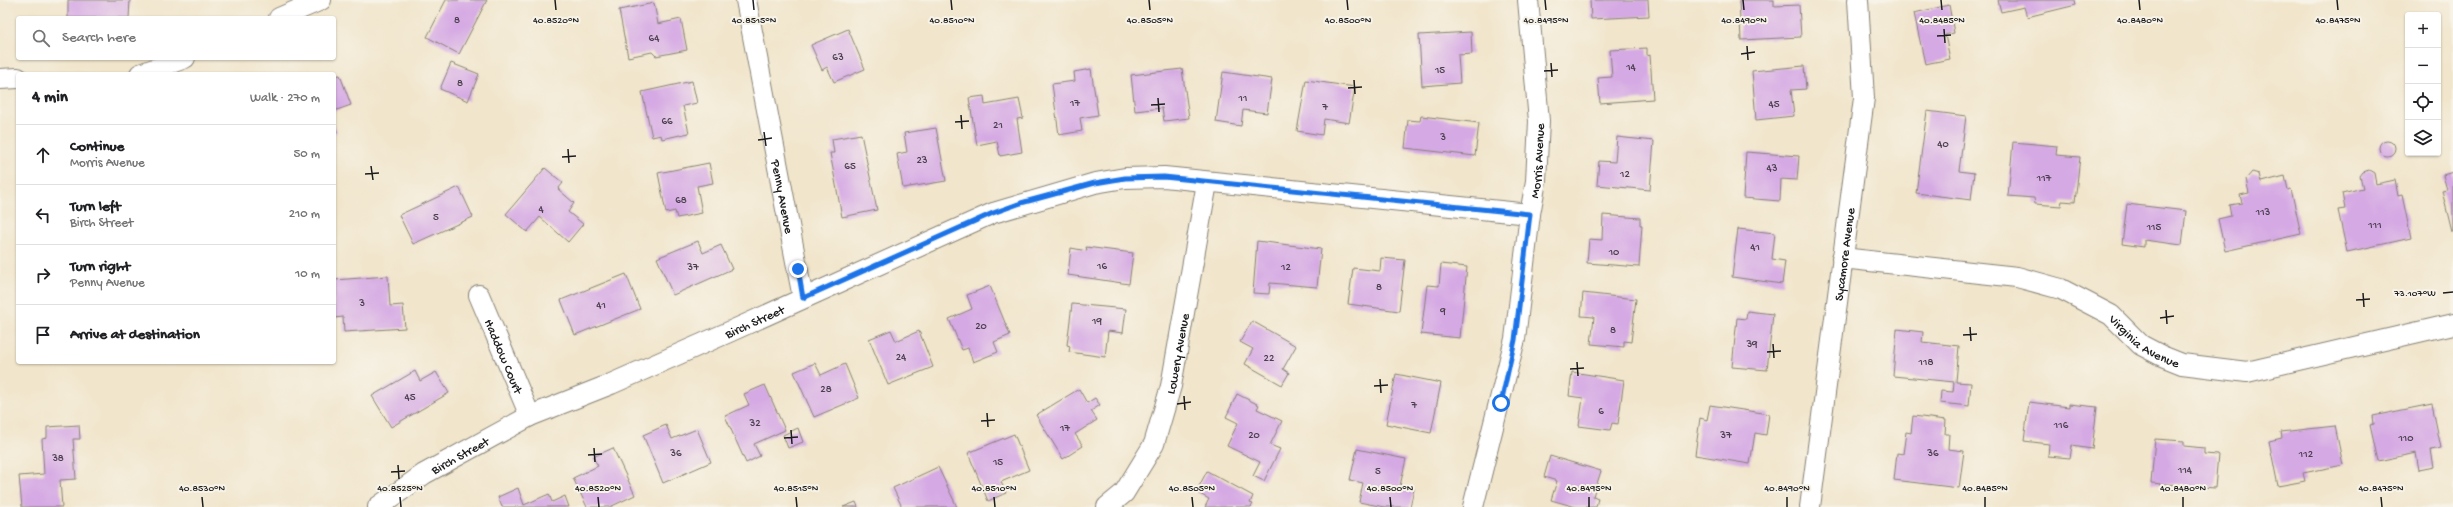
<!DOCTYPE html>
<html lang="en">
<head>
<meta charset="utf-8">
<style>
  :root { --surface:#fff; --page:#f2f2f2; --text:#202124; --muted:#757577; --line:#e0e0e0 }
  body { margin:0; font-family:"Gochi Hand",sans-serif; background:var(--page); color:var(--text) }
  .controls { position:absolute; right:12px; top:12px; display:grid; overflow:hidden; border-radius:4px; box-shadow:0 1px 3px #0004 }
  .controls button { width:36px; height:36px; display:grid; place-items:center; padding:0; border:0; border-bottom:1px solid var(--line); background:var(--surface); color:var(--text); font:20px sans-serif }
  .stop { position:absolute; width:12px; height:12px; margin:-9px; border:3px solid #1a73e8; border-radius:50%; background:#fff }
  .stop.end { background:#1a73e8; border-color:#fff; box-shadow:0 1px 4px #0008 }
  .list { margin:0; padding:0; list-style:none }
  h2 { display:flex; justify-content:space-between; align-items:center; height:52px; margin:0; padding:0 16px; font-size:17px }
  h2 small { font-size:13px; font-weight:400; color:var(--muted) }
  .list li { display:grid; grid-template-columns:26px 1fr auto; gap:12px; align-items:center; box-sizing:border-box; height:60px; padding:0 16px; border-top:1px solid var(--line) }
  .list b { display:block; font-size:15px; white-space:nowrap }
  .list p { margin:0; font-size:13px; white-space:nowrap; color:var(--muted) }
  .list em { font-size:13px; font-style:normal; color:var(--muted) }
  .icon { flex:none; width:22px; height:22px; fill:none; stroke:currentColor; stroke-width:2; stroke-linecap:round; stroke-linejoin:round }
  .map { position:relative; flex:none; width:2453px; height:507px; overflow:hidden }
  .search { position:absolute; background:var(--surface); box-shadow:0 1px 3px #0004; left:16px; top:16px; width:320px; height:44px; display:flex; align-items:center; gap:10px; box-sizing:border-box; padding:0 14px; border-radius:4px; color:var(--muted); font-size:15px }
  .panel { position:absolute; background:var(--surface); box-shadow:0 1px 3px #0004; left:16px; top:72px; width:320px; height:292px; border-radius:4px }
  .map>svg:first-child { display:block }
  .building { fill:#d5a9e4 }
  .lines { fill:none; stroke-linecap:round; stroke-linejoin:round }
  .street-casing { stroke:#868074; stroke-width:22 }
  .street { stroke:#fff; stroke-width:20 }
  .route { stroke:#1a73e8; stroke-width:5 }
  .ticks { fill:none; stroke:#1c1c1c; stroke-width:1.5 }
  .labels { text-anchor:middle; stroke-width:4; stroke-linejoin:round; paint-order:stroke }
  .number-label { font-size:11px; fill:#4a3f4e }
  .street-label { font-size:13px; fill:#1c1c1c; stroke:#f7f3e8 }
  .ticks-label { font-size:10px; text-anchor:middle; fill:#1c1c1c; stroke:#f7f3e8; stroke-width:4; stroke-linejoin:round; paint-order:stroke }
</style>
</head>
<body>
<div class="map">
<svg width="2453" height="507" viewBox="0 0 2453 507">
  <rect width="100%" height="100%" fill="#f7f3e8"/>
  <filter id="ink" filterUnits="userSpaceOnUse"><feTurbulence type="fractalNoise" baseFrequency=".025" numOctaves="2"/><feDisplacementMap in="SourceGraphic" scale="8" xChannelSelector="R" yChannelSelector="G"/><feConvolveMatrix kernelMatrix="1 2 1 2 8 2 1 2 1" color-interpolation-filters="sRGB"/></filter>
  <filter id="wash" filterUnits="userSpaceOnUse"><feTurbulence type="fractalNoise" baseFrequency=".012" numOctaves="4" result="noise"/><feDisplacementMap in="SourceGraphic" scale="16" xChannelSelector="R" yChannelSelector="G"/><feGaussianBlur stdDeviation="0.9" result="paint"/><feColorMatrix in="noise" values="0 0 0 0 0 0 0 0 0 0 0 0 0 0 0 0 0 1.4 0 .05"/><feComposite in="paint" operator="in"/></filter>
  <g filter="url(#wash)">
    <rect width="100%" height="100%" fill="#f1e5cb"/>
    <g id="blocks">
      <!-- building -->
      <path class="building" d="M68,0H130L129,18H68Z
        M446,0H487L459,54L427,37Z
        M1590,0H1648L1649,16L1591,19Z
        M1739,0H1774V6L1799,5L1801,37L1741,40Z
        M1998,0H2075L2076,5L2027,17L2024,7L2001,12Z
        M654,3L658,24L681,19L687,50L656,56L652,52L628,57L619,10Z
        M1949,5L1954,33L1945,35L1950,59L1925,64L1914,13Z
        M848,29L865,69L834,82L827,67L822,70L811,45Z
        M1471,32L1472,54L1458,55L1460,83L1422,86L1419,35Z
        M1647,48V56L1650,55L1653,99L1600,103L1598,78L1612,77L1610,50Z
        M451,63L479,74L468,101L440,89Z
        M1804,66L1806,89L1791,90L1794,116L1756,120L1752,71Z
        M1091,69L1098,115L1080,118L1082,131L1059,135L1052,84L1075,81L1074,72Z
        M1182,69L1189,118L1164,121L1162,108L1135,111L1131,75Z
        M1223,72L1272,79L1267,113L1243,110L1241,126L1216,122Z
        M340,75L351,105L334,111V76Z
        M1306,80L1355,87L1349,123L1324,119L1322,135L1297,131Z
        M692,81L697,103L683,106L689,133L662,139L661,135L652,137L642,92Z
        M984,96L985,105L1019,99L1023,118L1017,119L1022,152L1000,156L997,141L977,145L969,98Z
        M1927,111L1966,116L1959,171L1974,173L1971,200L1916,193Z
        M1421,116L1479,123L1475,156L1405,148L1408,120L1420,121Z
        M334,124L337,132L334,133Z
        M936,128L946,181L903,188L897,154L907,152L904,133Z
        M861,134L877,210L842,217L830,153H834L832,139Z
        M1617,137L1654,141L1650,190L1597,185L1599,161L1615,162Z
        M2379 148a8 8 0 1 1 16 0a8 8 0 1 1-16 0Z
        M2013,142L2057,146L2056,155L2080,157L2075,202L2062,201L2061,206L2035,204L2034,198L2008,196Z
        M1746,152L1799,156L1797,180L1781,179L1780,201L1743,198Z
        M709,163L713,183L697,186L702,213L677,218L675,211L666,213L658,173Z
        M545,168L563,183L558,189L574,203L568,212L583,224L568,242L540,217L527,232L506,214Z
        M2369,170L2374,173L2376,184L2395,180L2398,196L2402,195L2411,238L2347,252L2338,210L2345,209L2342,193L2363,188L2360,176L2363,172Z
        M2252,172L2259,174L2261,182L2285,176L2288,190L2291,189L2301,234L2225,251L2218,219L2231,216L2229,205L2242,203L2240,195L2249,193L2246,179Z
        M2453,172V232H2452L2442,191L2447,190L2443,175Z
        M459,187L473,217L413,244L399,215Z
        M2127,204L2186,211L2182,245L2144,240V247L2122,244Z
        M1603,215L1640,218V225H1642L1639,267L1587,263L1589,239L1602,240Z
        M1738,229L1775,233L1772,259L1785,261L1782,284L1732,277Z
        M698,241L703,253L721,245L732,269L673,295L657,258Z
        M1257,241L1321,249L1317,287L1270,283L1269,294L1253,293Z
        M1086,247L1133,253L1129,284L1068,275L1071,248L1087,251Z
        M1381,258L1405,260L1399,311L1348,304L1353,268L1380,271Z
        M1441,264L1467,267L1460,338L1421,334L1427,285L1439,286Z
        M626,274L640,309L575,335L561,300Z
        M388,276L390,306L403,305L405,328L344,332L343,317L334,318V280Z
        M990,286L1010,335L994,342L998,352L973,362L968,348L962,350L949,319L972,309L967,295Z
        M1583,293L1636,299L1631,342L1624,341V347L1591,344L1594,317L1581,316Z
        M1072,304L1126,309L1123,333L1108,331L1105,357L1069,352L1070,346L1067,345Z
        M1747,311L1773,314L1767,370L1732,367L1737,318L1746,319Z
        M1252,321L1296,346L1283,369L1289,373L1282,385L1245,364L1253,349L1240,342Z
        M1897,329L1923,332L1922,342L1959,346L1956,382L1971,383L1969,406L1940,403L1941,391L1953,392L1954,382L1893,376Z
        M891,330L896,341L919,331L933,367L888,385L869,339Z
        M815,363L821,375L845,364L859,398L814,417L794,372Z
        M415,371L420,381L436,372L449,393L391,427L372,396Z
        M1572,372L1624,380L1618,424L1612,423L1610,430L1579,426L1583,398L1569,396Z
        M1396,374L1441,383L1431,433L1386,424Z
        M765,385L785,430L754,444L760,456L746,463L725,416L749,405L744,394Z
        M1079,389L1087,403L1095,398L1100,405L1091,411L1097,420L1075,434L1083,446L1063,459L1036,415Z
        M1237,394L1259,405L1257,409L1282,421L1270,445L1280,449L1264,481L1253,476L1260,462L1227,446L1238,423L1226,417Z
        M2029,402L2069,407V404L2097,407L2092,449L2072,446L2070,458L2048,456L2049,444L2024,441Z
        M2432,404L2441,448L2431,450L2434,467L2419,470L2416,453L2378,461L2370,425L2374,424L2373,416Z
        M1710,405L1769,414L1766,435L1755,433L1750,464L1695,455L1700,418L1707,420Z
        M1913,416L1946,420L1945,434H1949L1948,449L1964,451L1959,488L1894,480L1897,453L1903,454L1906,432L1911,433Z
        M79,425L80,439H73L76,479L60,480L62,507H22L19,476L44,474L42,439L47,438V427Z
        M666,425L672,439L697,429L711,462L663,483L643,435Z
        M2335,426L2343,465L2303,473L2305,481L2278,486L2269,441L2282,438L2281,432Z
        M798,428L803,442L788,448L783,435Z
        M1014,434L1029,470L1001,482L1006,493L988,501L968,453Z
        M2155,439L2184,441V446L2204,448V454L2218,455L2215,488L2151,483Z
        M613,448L635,495L610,507H587L573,478L598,466L593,457Z
        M1357,449L1406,459L1400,486L1414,489L1410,507H1384L1359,502L1363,483L1350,480Z
        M1550,456L1601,471L1593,496L1598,498L1596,507H1576L1551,500L1557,481L1544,477Z
        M938,467L957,507H902L893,488Z
        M1207,471L1253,496L1250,503L1253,504L1251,507H1205L1209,499L1196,492Z
        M518,488L524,505L549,494L552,502L565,496L569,507H502L498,497Z
        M856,502L858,507H843Z"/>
    </g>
  </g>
  <g filter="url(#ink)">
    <use href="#blocks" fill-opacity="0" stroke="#868074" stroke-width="1"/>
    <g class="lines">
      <!-- street casing -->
      <g class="street-casing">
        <g id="street">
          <path id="s1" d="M746,0L803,298"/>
          <path d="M279,18L321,0"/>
          <path d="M140,74L185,58"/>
          <path d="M0,79L18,78"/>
          <path id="s2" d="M1842,258L2017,277L2061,289L2111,315L2141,345L2162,356L2182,364L2247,372L2453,324"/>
          <path id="s3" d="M479,295L530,416"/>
          <path id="s4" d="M378,507L424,474L530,416L611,384L729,332L993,213L1095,183L1125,178L1164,177L1530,214"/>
          <path id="s5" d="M1107,507L1124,493L1154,444L1171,386L1207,183"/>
          <path id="s6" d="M1473,507L1515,339L1530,214L1536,181L1539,121L1528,0"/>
          <path id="s7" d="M1810,507L1864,98L1858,0"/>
        </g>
      </g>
      <!-- street -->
      <use href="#street" class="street"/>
    </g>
  </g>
  <g class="lines" filter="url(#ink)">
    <!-- route -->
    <path class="route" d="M798,269L803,298L993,213L1021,203L1095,183L1125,178L1164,177L1530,214L1515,340L1501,403"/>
  </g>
  <!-- ticks -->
  <path class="ticks" d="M555,0L556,10M753,0L754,10M951,0L952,10M1149,0L1150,10M1347,0L1348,10M1545,0L1546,10M1743,0L1744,10M1941,0L1942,10M2139,0L2140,10M2337,0L2338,10M1944,29L1945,43M1937,36L1951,35M1747,46L1748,60M1741,54L1755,52M1551,63L1552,77M1544,71L1558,70M1354,80L1355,94M1348,88L1362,87M1158,98L1159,112M1151,105L1165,104M961,115L962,129M955,122L969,121M764,132L766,146M758,140L772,138M568,149L569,163M562,157L576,156M371,166L373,180M365,174L379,173M2363,293L2364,307M2443,293L2453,292M2356,300L2370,299M2166,310L2167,324M2160,318L2174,316M1970,327L1971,341M1963,335L1977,334M1773,344L1774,358M1767,352L1781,351M1577,362L1578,376M1570,369L1584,368M1380,379L1381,393M1374,386L1388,385M1184,396L1185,410M1177,404L1191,402M987,413L988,427M981,421L995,420M791,430L792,444M784,438L798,437M594,448L595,462M588,455L602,454M398,465L399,479M391,472L405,471M202,497L203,507M400,497L401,507M598,497L599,507M796,497L797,507M994,497L995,507M1192,497L1193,507M1390,497L1391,507M1589,497V507M1787,497V507M1985,497V507M2183,497V507M2381,497L2382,507"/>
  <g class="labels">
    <!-- number labels -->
    <g class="number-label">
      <text x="457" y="23">8</text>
      <text x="654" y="41">64</text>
      <text x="838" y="60">63</text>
      <text x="1631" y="70">14</text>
      <text x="1440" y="73">15</text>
      <text x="460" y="86">8</text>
      <text x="1243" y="101">11</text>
      <text x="1075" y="106">17</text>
      <text x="1774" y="107">45</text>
      <text x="1325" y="110">7</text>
      <text x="667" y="124">66</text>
      <text x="998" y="128">21</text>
      <text x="1443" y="140">3</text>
      <text x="1943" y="147">40</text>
      <text x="922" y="163">23</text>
      <text x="850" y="169">65</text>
      <text x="1772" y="171">43</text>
      <text x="1625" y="177">12</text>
      <text x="2044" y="181">117</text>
      <text x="681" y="203">68</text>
      <text x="541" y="212">4</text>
      <text x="2263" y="215">113</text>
      <text x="436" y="220">5</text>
      <text x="2375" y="228">111</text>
      <text x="2154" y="230">115</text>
      <text x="1755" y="250">41</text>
      <text x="1614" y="255">10</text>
      <text x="1102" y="269">16</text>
      <text x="693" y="270">37</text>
      <text x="1286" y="270">12</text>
      <text x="1379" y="290">8</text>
      <text x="362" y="306">3</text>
      <text x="601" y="308">41</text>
      <text x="1443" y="314">9</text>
      <text x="1097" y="324">19</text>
      <text x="981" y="329">20</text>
      <text x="1613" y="333">8</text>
      <text x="1752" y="347">39</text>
      <text x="901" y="360">24</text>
      <text x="1269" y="361">22</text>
      <text x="1926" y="365">118</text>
      <text x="826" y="392">28</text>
      <text x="410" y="400">45</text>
      <text x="1414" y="408">7</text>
      <text x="1601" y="414">6</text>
      <text x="755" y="426">32</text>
      <text x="2061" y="428">116</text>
      <text x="1065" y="431">17</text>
      <text x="1254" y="438">20</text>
      <text x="1726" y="438">37</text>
      <text x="2406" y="441">110</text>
      <text x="676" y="456">36</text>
      <text x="1933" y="456">36</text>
      <text x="2306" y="457">112</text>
      <text x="58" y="461">38</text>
      <text x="998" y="465">15</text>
      <text x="2185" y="473">114</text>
      <text x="1378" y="474">5</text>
    </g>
    <!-- street labels -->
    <g class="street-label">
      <text dy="5" stroke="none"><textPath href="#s6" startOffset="353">Morris Avenue</textPath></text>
      <text dy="5" stroke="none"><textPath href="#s1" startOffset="200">Penny Avenue</textPath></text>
      <text dy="5" stroke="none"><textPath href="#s7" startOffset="255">Sycamore Avenue</textPath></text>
      <text dy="5" stroke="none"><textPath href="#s4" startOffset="421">Birch Street</textPath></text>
      <text dy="5" stroke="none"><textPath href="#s2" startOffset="321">Virginia Avenue</textPath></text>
      <text dy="5" stroke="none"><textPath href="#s5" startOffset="173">Lowery Avenue</textPath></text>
      <text dy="5" stroke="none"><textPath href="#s3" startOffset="66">Haddow Court</textPath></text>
      <text dy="5" stroke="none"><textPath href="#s4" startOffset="97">Birch Street</textPath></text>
    </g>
  </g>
  <g class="ticks-label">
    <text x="556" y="23">40.8520°N</text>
    <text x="754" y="23">40.8515°N</text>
    <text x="952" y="23">40.8510°N</text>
    <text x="1150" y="23">40.8505°N</text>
    <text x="1348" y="23">40.8500°N</text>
    <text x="1546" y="23">40.8495°N</text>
    <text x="1744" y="23">40.8490°N</text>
    <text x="1942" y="23">40.8485°N</text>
    <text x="2140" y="23">40.8480°N</text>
    <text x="2338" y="23">40.8475°N</text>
    <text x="2415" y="296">73.107°W</text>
    <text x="202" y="491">40.8530°N</text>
    <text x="400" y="491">40.8525°N</text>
    <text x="598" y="491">40.8520°N</text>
    <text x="796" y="491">40.8515°N</text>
    <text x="994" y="491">40.8510°N</text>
    <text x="1192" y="491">40.8505°N</text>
    <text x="1390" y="491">40.8500°N</text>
    <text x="1589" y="491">40.8495°N</text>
    <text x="1787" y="491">40.8490°N</text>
    <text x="1985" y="491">40.8485°N</text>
    <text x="2183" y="491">40.8480°N</text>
    <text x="2381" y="491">40.8475°N</text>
  </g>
</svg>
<div class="controls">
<button>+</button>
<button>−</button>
<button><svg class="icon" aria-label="locate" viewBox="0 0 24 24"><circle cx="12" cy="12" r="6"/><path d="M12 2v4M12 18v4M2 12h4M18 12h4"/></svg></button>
<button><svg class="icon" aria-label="layers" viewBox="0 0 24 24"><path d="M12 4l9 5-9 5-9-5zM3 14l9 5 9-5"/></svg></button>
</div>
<div class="stop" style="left:1501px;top:403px"></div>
<div class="stop end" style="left:798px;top:269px"></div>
<div class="search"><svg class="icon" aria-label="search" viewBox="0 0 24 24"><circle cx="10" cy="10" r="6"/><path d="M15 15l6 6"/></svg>Search here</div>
<section class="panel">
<h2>4 min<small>Walk · 270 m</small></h2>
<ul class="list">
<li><svg class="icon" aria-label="ahead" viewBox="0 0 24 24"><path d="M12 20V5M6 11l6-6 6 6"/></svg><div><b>Continue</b><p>Morris Avenue</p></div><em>50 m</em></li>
<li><svg class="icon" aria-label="left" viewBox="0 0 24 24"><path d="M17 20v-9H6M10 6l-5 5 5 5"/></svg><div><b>Turn left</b><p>Birch Street</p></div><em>210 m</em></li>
<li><svg class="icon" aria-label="right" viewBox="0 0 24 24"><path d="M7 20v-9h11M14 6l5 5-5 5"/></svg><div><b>Turn right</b><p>Penny Avenue</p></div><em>10 m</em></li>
<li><svg class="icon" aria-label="arrive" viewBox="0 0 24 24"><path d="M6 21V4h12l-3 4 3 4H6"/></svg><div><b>Arrive at destination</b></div></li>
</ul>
</section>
</div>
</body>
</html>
